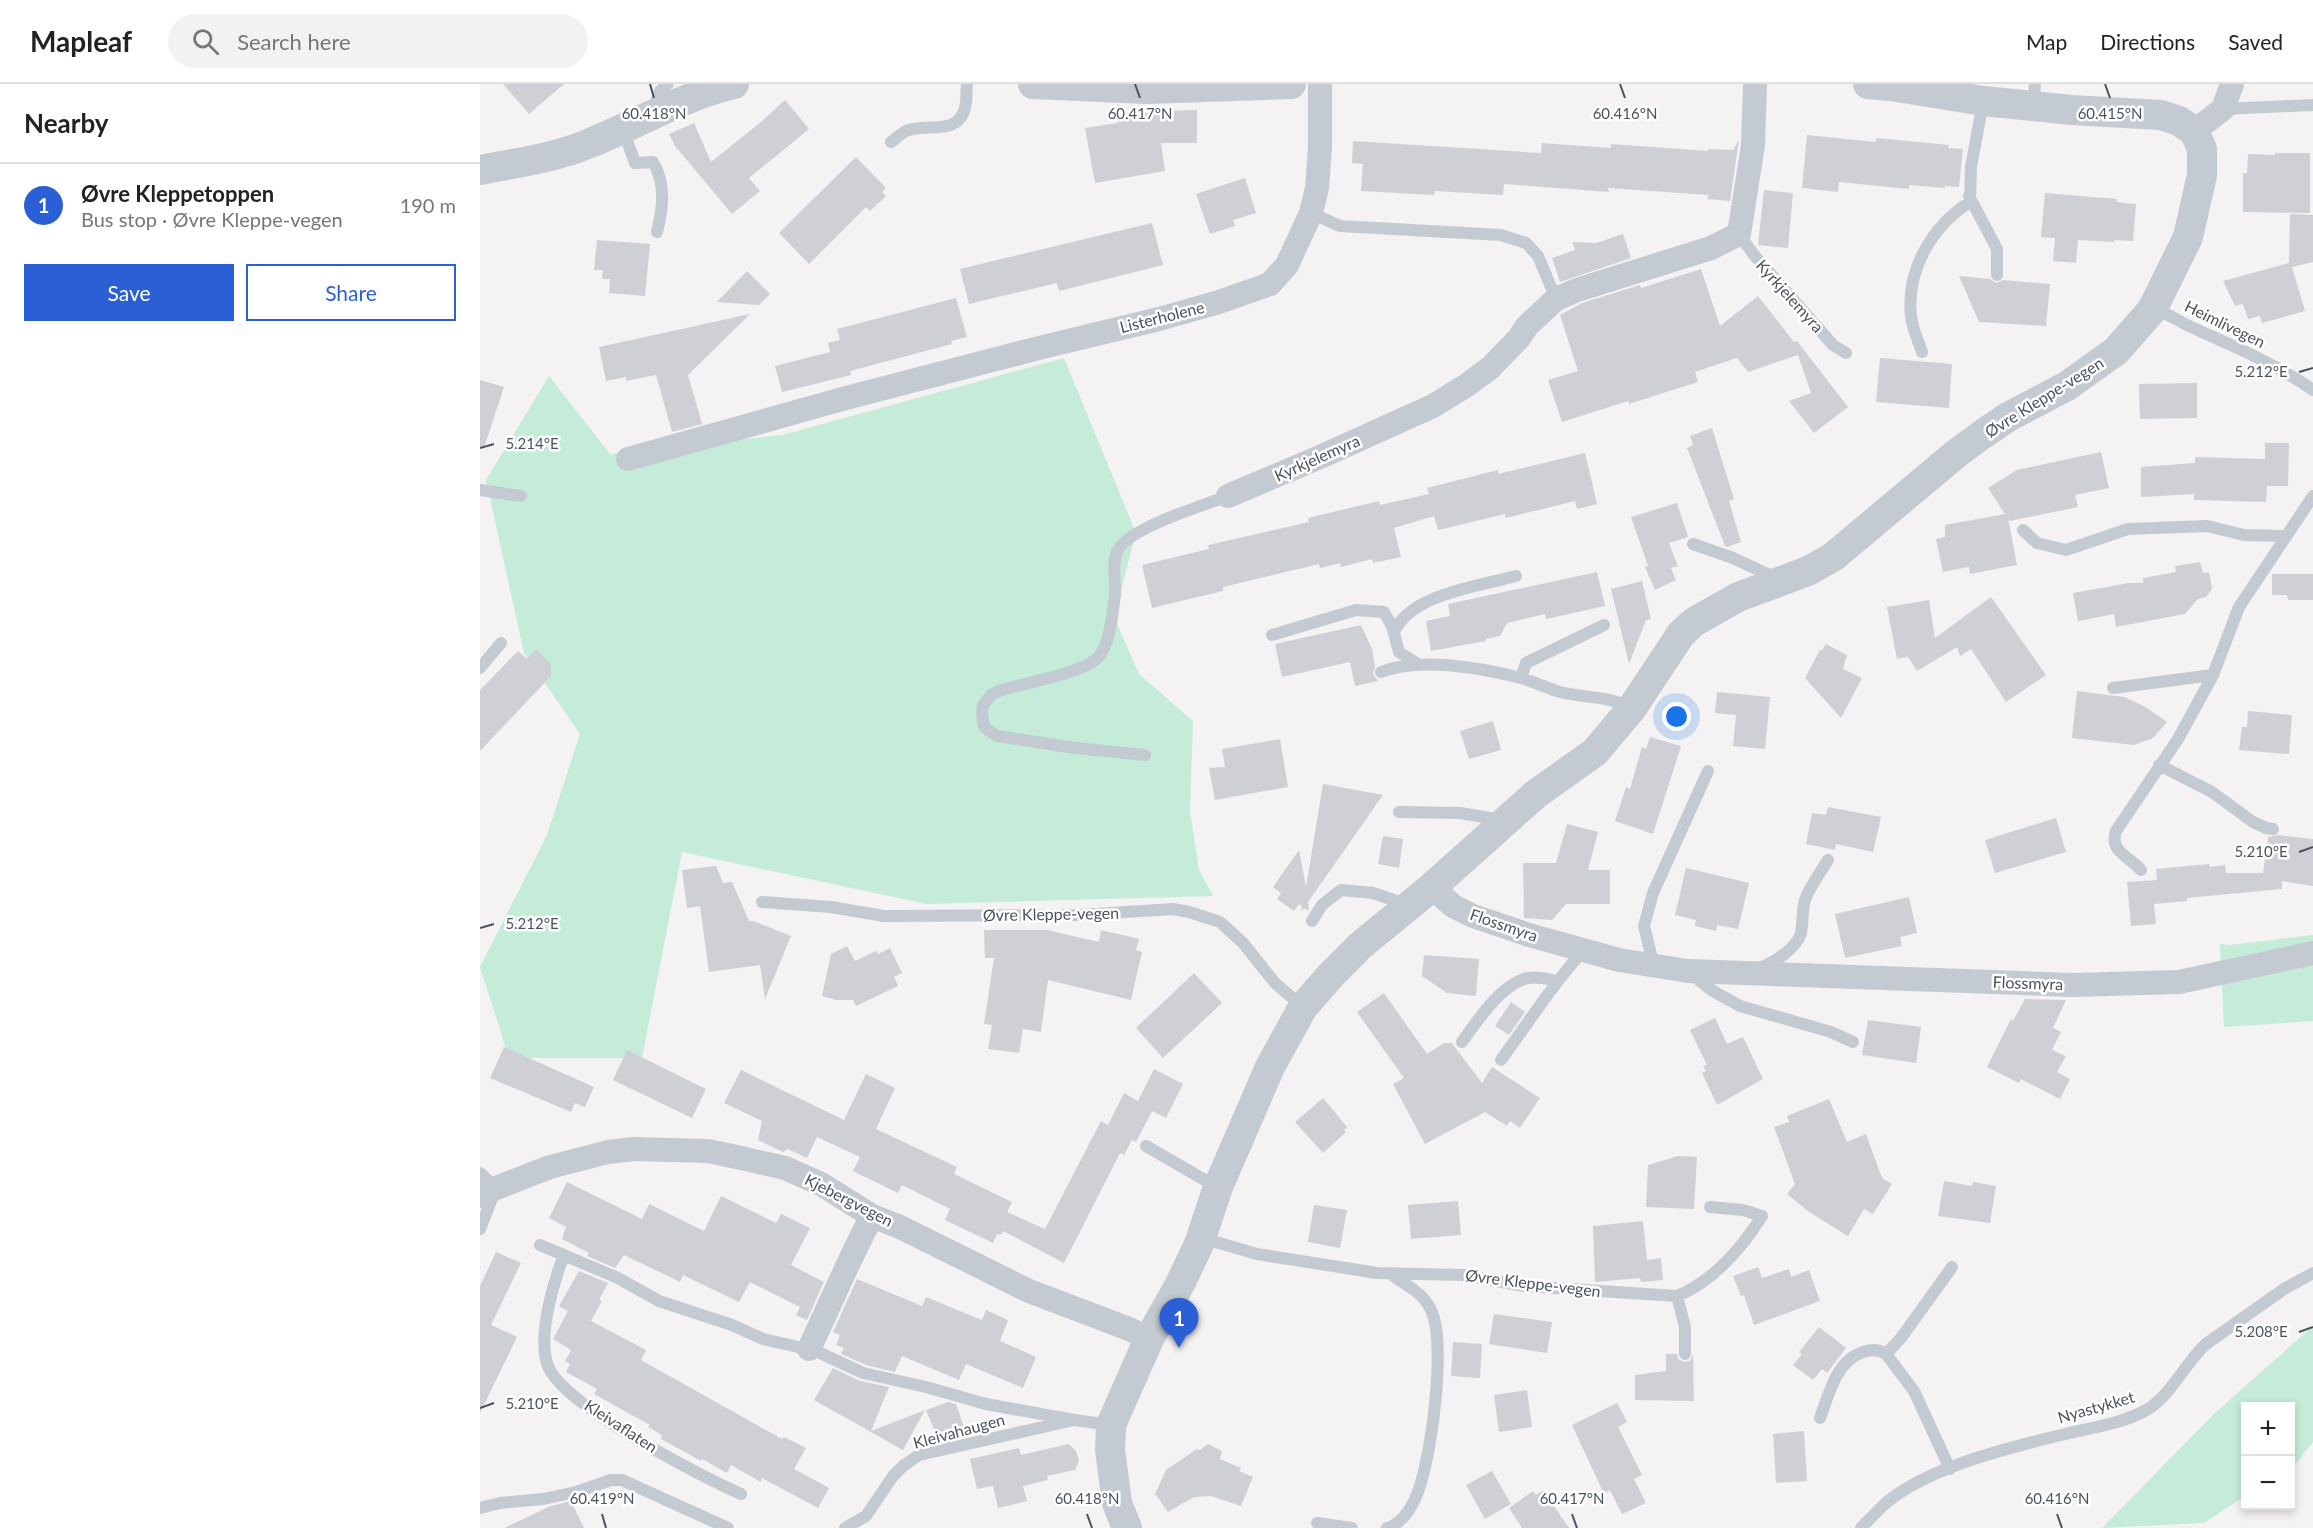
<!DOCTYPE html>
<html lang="en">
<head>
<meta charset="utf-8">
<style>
  :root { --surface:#fff; --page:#f2f2f2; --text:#222; --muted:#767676; --line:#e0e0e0; --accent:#2a5fd5 }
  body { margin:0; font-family:Lato,sans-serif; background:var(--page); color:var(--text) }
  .controls { position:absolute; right:18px; bottom:18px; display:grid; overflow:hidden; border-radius:0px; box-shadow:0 3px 9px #0003 }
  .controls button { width:54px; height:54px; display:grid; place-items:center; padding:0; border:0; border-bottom:2px solid var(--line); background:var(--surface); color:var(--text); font:30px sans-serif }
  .you { position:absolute; left:1197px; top:633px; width:21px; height:21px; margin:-15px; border:4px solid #fff; border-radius:50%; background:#1a73e8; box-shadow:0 0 0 9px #1a73e833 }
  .badge { display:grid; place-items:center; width:39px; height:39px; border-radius:50%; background:var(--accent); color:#fff; font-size:20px; font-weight:700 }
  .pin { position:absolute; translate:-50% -50px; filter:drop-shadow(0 2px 3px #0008) }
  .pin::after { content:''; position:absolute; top:32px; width:21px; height:18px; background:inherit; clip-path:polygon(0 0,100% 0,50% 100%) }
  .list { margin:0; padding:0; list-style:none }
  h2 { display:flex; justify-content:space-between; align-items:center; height:78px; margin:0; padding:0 24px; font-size:26px }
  h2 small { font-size:20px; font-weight:400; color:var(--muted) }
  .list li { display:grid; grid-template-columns:39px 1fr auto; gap:18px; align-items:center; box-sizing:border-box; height:84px; padding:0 24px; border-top:2px solid var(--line) }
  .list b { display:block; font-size:22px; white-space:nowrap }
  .list p { margin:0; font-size:20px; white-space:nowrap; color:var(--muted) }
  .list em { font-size:20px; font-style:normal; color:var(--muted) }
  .actions { display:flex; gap:12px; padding:18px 24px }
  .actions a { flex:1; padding:14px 0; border:2px solid var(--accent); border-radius:0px; text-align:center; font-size:21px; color:var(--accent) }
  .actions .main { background:var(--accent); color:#fff }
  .icon { flex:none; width:33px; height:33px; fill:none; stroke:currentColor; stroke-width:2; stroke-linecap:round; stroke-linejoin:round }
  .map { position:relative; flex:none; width:1833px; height:1444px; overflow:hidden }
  header { display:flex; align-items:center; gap:36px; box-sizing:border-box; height:84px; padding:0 30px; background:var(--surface); border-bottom:2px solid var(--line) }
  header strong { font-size:28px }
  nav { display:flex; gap:33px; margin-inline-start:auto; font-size:21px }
  .search { width:420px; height:54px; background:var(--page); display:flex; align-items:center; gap:15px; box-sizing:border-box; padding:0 21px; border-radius:33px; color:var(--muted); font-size:22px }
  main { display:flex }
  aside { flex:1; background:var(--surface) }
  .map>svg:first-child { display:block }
  .green { fill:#c5ecd9 }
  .building { fill:#cfd0d5 }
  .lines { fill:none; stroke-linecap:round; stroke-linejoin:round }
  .service { stroke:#c4cad1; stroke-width:12 }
  .minor { stroke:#c4cad1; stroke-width:24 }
  .tertiary { stroke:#c4cad1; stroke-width:30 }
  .ticks { fill:none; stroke:#4b525d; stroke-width:2 }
  .labels { text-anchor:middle; stroke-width:5; stroke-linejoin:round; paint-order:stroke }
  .street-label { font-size:16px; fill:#4b525d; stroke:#fff }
  .ticks-label { font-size:15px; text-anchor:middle; fill:#4b525d; stroke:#fff; stroke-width:5; stroke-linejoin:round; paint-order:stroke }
</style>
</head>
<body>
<header>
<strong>Mapleaf</strong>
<div class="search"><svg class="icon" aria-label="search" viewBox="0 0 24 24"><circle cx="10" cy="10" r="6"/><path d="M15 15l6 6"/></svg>Search here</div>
<nav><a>Map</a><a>Directions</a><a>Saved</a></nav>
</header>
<main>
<aside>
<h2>Nearby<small></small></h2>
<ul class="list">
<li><span class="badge">1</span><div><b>Øvre Kleppetoppen</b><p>Bus stop · Øvre Kleppe-vegen</p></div><em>190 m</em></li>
</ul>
<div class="actions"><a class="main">Save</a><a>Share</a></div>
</aside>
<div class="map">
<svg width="1833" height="1444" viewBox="0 0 1833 1444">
  <rect width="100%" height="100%" fill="#f4f2f2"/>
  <!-- green -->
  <path class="green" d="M584,274L656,449L634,533L659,590L713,637L710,727L719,786L733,812L447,820L202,768L162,974H29L0,883L67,751L100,650L44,569L6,396L69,292L130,370L302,351Z
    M1833,851V937L1744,943L1740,860L1750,861Z
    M1833,1242V1358L1817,1378L1811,1382L1810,1322H1766L1765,1412L1724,1439L1622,1444L1736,1328Z"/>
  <!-- building -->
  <path class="building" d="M23,0H84L49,30Z
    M305,16L329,45L269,94L280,107L252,130L195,62L189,50L214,39L231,78L281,38Z
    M717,26V59H681L685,87L615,99L605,44L638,39L637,33L679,27Z
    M1327,51L1396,58V54L1469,61L1468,64L1483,65L1479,103L1465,102V104L1429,101V105L1359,98L1358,108L1322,104Z
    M1259,56L1250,117L1227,115L1229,111L1128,104L1129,108L1024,100L1023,111L955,107L954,111L881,107L883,80L872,79L873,57L1061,69L1062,59L1131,64V60L1228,67V65L1253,66Z
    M1795,69H1830V129L1763,128V89H1767L1768,70L1795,71Z
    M376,73L406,104L402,108L406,112L390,127L386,123L329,180L299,149Z
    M765,94L776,129L753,136L755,142L730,150L716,110Z
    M1284,106L1313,109L1308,164L1278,161Z
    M1565,109L1637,115V118L1656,120L1653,157L1634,156V158L1598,156L1596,179L1573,177L1575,154L1561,153Z
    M1810,130L1833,131V178L1812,183L1825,227L1782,239L1780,232L1768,235L1763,220L1755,222L1743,197L1809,179Z
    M672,139L683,181L579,207L577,199L489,220L480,185Z
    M1143,150L1151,174L1080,198L1072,174L1095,166L1092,158L1116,159Z
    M117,156L170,160L165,212L129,209L130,195H122L123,186H114Z
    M1221,185L1240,242L1278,212L1314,258L1317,257L1368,323L1334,349L1309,317L1331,309L1318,271L1268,288L1257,274L1215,288L1218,298L1149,320L1148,317L1082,338L1068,296L1098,287L1080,231L1102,219L1160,201L1161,204Z
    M267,187L290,210L279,221L237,218Z
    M1479,192L1510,195L1516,199L1523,196L1570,200L1566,242L1499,238Z
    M476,214L487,253L471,257L472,260L370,287L371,291L302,308L295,282L350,268L348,259L360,256L357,245Z
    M270,230L208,291L222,340L192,348L176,291L146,297V293L126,297L119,263Z
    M1400,274L1472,280L1469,324L1396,318Z
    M0,296L24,303L4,364L0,363Z
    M1717,299V334L1660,335L1659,300Z
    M1232,344L1254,415L1249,417L1261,458L1247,463L1245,462L1207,364L1213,361L1210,352Z
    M1785,359H1809L1808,402H1787L1786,418L1714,416V410L1661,413V383L1715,379V373L1785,375Z
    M1621,368L1629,404L1595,411L1598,423L1530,437L1528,434L1537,481L1490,490L1489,483L1463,488L1456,455L1465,453V441L1525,430L1508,404L1537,386Z
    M1105,369L1117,420L1097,425L1095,417L1026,434L1025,430L958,446L954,432L914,444L921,473L893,479L892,475L861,483L860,479L840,484L839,480L743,503V507L672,524L662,481L729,465L728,461L829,438L828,434L899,417L900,421L949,410L947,404L1018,386V390Z
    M1197,419L1208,453L1189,459L1198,482L1191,484L1196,496L1175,506L1165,483L1168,482L1151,433Z
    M1720,478L1723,489L1729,488L1732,505L1726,513L1718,515L1705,530L1636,543L1634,530L1598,537L1593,509L1649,499H1663V494L1696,488L1695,482Z
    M1117,488L1125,522L1066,535L1065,530L1027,539L1020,552L1006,555V557L951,567L946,537L970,532L968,520Z
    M1792,490H1833V516H1808L1807,511H1792Z
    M1162,497L1171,535L1166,536L1149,580L1131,505Z
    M1511,513L1566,591L1526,618L1491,565L1480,572L1477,563L1437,587L1428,573L1417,575L1407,523L1449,516L1455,554Z
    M881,541L892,565L895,582L893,590L898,597L875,602L870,578L802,593L795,560Z
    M1346,560L1367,571L1363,585L1382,594L1361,634L1325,594L1340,566H1342Z
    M56,565L71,580V592L0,667V606L38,567L47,575Z
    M1597,607L1644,613L1664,622L1687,638L1673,654L1654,661L1592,654Z
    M1237,608L1290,613L1285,665L1253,662L1256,631L1235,629Z
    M1768,627L1812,631L1809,670L1759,666L1762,643H1767Z
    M1013,637L1021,666L989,675L980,647Z
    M1170,653L1201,662L1173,750L1135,737L1146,703L1150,705L1162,663L1166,665Z
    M800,655L808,703L735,716L729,684L745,683L742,665Z
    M843,700L903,711L828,818L829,827L824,824L821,828L822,823L819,820L814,827L797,815L801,809L793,803L819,766L826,803Z
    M1348,723L1401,733L1393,768L1356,760L1355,766L1326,760L1332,729L1346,731Z
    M1576,734L1586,768L1515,789L1505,756Z
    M1087,740L1118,748L1108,786H1130V820H1086L1072,836L1044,834L1043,779H1076Z
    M1798,751L1833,755V802L1802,797V805L1707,814V817L1674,820L1676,840L1651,842L1647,798L1677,796L1676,785L1729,780L1730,783L1745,781L1746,789H1783L1788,753Z
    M903,752L923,755L919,784L898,780Z
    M236,782L243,799L252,798L269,837H273L311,852L285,915L280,881L229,888L220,822L207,824L202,786Z
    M1206,784L1269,799L1258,845L1237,841L1236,847L1215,842L1216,836L1195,831Z
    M1429,813L1437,849L1420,853L1422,862L1365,874L1355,830Z
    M504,846H567L619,858L621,846L659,855L656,866L662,868L651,916L568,896L561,948L543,945L539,969L508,965L512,941L504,940L514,874H505Z
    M367,862L375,877L396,867L398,870L410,864L422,889L414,893L418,902L376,922L373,916H356L342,912L351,870Z
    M944,871L999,875L996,912L967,909L942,892Z
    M714,889L742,919L683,974L656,944Z
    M904,909L947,970L964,959H972L1002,999L1012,983L1060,1014L1040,1044L1030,1037L1027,1042L1005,1028L945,1060L913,1000L924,994L877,928Z
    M1545,915L1586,916L1573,944L1581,948L1572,966L1586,972L1577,988L1590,995L1580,1015L1541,995L1539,999L1507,983L1531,935L1533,937Z
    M1031,918L1045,928L1029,951L1015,942Z
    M1235,934L1247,960L1263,953L1283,995L1237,1021L1222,989L1226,987L1223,982L1227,981L1210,946Z
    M1388,936L1441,943L1436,979L1382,971Z
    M24,963L114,1003L105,1023L95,1019L91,1028L10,994Z
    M147,966L226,1005L212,1034L133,996Z
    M674,985L703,1000L686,1034L672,1027L656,1058L652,1056L644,1071L640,1069L584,1179L523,1147L521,1151L517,1150L513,1159L465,1136L470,1125L422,1101L418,1109L373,1087L380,1073L337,1053L327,1074L308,1065L303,1068L278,1056L282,1037L244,1019L261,986L364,1036L386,990L415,1004L396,1045L477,1083L474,1090L532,1118L527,1128L565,1145L621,1037L628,1041L644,1009L658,1017Z
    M843,1014L867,1043L864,1046L866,1048L843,1069L815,1038Z
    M1349,1015L1367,1058L1386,1050L1402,1094L1412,1100L1393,1130L1384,1125L1368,1152L1329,1128L1307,1110L1315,1100L1294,1043L1309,1038L1307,1032Z
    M1198,1072L1217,1073L1214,1125L1166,1123L1168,1081Z
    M1464,1097L1492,1102L1493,1098L1516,1102L1510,1139L1458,1132Z
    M87,1098L162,1135L169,1120L224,1147L241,1112L296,1139L301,1130L330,1144L311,1181L344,1198L327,1236L316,1231L320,1223L270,1198L259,1218L203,1191L200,1198L144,1171L135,1184L107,1172L109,1169L82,1155L86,1143L69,1134Z
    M978,1117L981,1151L931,1155L928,1121Z
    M834,1121L867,1126L860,1164L828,1158Z
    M1163,1137L1167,1176L1181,1174L1183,1196L1161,1198L1160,1194L1115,1198L1113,1142Z
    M16,1168L41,1179L11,1241L37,1253L0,1329V1202Z
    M1278,1183L1282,1194L1309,1185L1311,1193L1329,1186L1340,1217L1274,1241L1264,1211L1261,1212L1253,1192Z
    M99,1187L128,1199L119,1216L122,1217L111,1237L166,1266L161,1276L302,1355L304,1353L326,1364L314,1385L349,1404L338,1424L282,1394L281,1398L251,1381L247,1389L222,1375L221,1377L181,1355L182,1351L168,1343L170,1341L114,1310L117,1305L86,1288L90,1280L85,1277L91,1266L73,1255L88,1227L79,1222Z
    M377,1195L442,1222L446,1213L502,1236L506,1226L528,1236L520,1257L556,1273L543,1304L486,1280L479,1296L422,1272L415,1288L386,1281L361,1270L364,1264L356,1261L360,1251L353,1248Z
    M1014,1230L1072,1238L1067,1269L1009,1260Z
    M1339,1243L1366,1264L1347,1289L1342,1285L1333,1296L1313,1281L1322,1270L1319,1268Z
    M973,1258L1002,1260L1000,1294L971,1292Z
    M1186,1270H1197L1198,1275L1204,1278L1210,1277L1213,1270L1214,1317L1155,1316V1291L1186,1287Z
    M353,1284L380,1297L409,1303L391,1347L445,1326L423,1366L334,1316Z
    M1047,1306L1052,1343L1019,1348L1014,1311Z
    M468,1318L476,1320L484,1343L457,1353L446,1326Z
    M1137,1319L1147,1338L1138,1343L1162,1391L1154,1395L1166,1419L1142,1430L1130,1406L1124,1410L1092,1341Z
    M1324,1347L1327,1397L1296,1399L1293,1350Z
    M589,1360L596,1367L599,1377L595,1386L567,1392L568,1396L543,1402L547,1417L518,1424L513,1402L497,1405L490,1375L539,1364L541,1371Z
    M728,1360L742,1367L740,1375L761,1384L759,1387L773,1393L761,1422L731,1412L714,1413L688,1428L675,1410L686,1386L717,1365L720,1366Z
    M1012,1387L1031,1420L1005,1435L986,1401Z
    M1063,1406L1089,1444H1042L1029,1424L1053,1407L1056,1411Z
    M91,1417L104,1444H24L71,1422Z"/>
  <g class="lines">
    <!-- service -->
    <path class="service" d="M1553,22L1555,0
      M1743,25L1833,21
      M173,26L180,7L188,0
      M143,45L155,79L173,78C186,100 183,124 177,148
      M411,58C416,55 421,49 426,47C445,38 478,53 485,24C487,17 486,8 487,0
      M1489,112L1517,165V191
      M831,129L860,142L1021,151L1046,159L1058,172L1076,215
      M1259,150L1274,171L1353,261L1366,269
      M1673,226C1687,228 1698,237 1711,243C1753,262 1796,280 1833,306
      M1442,268C1438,256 1432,244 1431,232C1426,186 1452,142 1490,118L1491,83L1503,18
      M0,406L41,412
      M1543,446L1557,459L1586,466L1648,445L1727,442L1764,451L1805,452
      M1213,460L1253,474L1298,495
      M914,549C929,510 1000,502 1036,492
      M792,551L876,526L904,528L912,542L919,568L939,581
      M0,584L21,559
      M901,588C940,573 1001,584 1041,594C1055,598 1067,604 1080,608C1104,614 1130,612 1152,624
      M1041,594L1046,579L1124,541
      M1633,604L1733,591
      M665,671L595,664L517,652L504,643L502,628L503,621L511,611L519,607C542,599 609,589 621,570C631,553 632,530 635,511C636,498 631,477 638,466C649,444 724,421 748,412
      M1679,681L1732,708L1773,738L1786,744L1793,745
      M919,728L980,729L1022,736
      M1661,786C1649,772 1629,768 1636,747L1698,655L1733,591L1759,523L1833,412
      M282,818L351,823L404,832L600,831L693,825L709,828L740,838L763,859L795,899L822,922
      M832,837L842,821L861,806L893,809L928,821
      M1174,883L1164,842L1173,809L1228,687
      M1279,884C1294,879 1317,864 1321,849C1323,838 1322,827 1325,816C1330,802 1340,789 1348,776
      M1211,890L1233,907L1260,922L1351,948L1373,958
      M982,958C997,937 1022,899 1048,894C1058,892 1067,895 1076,897
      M1021,976C1048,939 1073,900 1104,866
      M666,1062L737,1103
      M0,1089L16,1104L0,1145
      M722,1154L777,1170L897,1189L983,1191L1044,1202L1197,1212C1234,1197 1261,1165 1282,1132L1263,1126L1230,1123
      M60,1161L138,1194L179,1217L252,1241L283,1255L336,1267L383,1289L446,1303L506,1320L594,1336
      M84,1171C73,1199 57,1254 68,1282C83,1321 220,1392 261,1410
      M1197,1212L1205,1243V1270
      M1406,1270L1421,1254L1472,1183
      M1340,1334C1349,1310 1356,1277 1383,1268C1392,1265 1399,1265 1406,1270L1434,1307L1470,1385
      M0,1424L20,1419L63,1415L96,1408L131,1396H142L248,1444
      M837,1439L872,1444
      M365,1444L386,1432L413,1392L423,1382L439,1371L594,1336L631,1341
      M907,1444C921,1440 929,1428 935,1415C951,1381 967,1260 951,1226C942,1207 926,1202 911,1190
      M1381,1444C1390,1435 1398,1426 1407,1418C1450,1383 1527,1364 1581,1351C1609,1344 1643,1340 1668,1325C1692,1310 1705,1279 1726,1260L1804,1205L1833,1189"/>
    <!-- minor -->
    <path class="minor" d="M1714,47L1743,25L1752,0
      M148,375L366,314L563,263L679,235L739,218L790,200L807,181L831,129L837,104L840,63V0
      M748,412L840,373L953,322L987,301L1010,284L1039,254L1047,242L1076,215L1097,206L1231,164L1259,150L1273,61L1275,0
      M952,803L973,822L993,832L1049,851L1139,876L1208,887L1592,901L1699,898L1833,869
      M0,1112L16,1104L70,1083L128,1068L154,1065L228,1067L261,1074L305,1084L341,1100L392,1132L420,1143L549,1207L649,1245L669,1255
      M329,1265C350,1221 369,1175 392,1132"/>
    <!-- tertiary -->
    <path class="tertiary" d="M553,0L667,5L811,0
      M0,86C36,79 74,74 108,60C157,40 203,12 254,0
      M647,1444L637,1419L630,1366L631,1341L669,1255L700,1200L719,1160L738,1103L790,983L823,923L851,891L881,861L952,803L1056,710L1115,668L1152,624L1201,550L1214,538L1258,513L1328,487L1353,473L1477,369L1503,350L1528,333L1587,302L1636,267L1672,226L1708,153L1722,91V65L1714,47L1699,37L1681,31L1592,26L1503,17L1411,2L1388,0"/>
  </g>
  <!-- ticks -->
  <path class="ticks" d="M170,0L174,14M655,0L660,14M1140,0L1145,14M1625,0L1630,14M1819,288L1833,284M0,364L14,360M1819,768L1833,763M0,844L14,840M1819,1248L1833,1243M0,1324L14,1319M122,1430L126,1444M607,1430L612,1444M1092,1430L1097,1444M1577,1430L1582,1444"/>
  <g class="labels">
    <!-- street labels -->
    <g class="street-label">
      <text transform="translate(1310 212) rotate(48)" y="6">Kyrkjelemyra</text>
      <text transform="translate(682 233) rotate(-14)" y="6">Listerholene</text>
      <text transform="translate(1745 240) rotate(26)" y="6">Heimlivegen</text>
      <text transform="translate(1564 313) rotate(-32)" y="6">Øvre Kleppe-vegen</text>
      <text transform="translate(837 374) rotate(-24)" y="6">Kyrkjelemyra</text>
      <text transform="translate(571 830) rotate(-1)" y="6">Øvre Kleppe-vegen</text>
      <text transform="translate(1024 841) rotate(19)" y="6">Flossmyra</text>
      <text transform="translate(1548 899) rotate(2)" y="6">Flossmyra</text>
      <text transform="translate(369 1116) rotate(27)" y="6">Kjebergvegen</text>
      <text transform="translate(1053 1199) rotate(7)" y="6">Øvre Kleppe-vegen</text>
      <text transform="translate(1616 1323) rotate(-16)" y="6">Nyastykket</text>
      <text transform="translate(141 1342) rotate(33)" y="6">Kleivaflaten</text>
      <text transform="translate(479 1347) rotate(-15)" y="6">Kleivahaugen</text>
    </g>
  </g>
  <g class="ticks-label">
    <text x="174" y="35">60.418°N</text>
    <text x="660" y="35">60.417°N</text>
    <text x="1145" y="35">60.416°N</text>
    <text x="1630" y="35">60.415°N</text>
    <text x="1781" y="293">5.212°E</text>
    <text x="52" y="365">5.214°E</text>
    <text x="1781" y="773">5.210°E</text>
    <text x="52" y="845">5.212°E</text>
    <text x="1781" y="1253">5.208°E</text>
    <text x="52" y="1325">5.210°E</text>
    <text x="122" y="1420">60.419°N</text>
    <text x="607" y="1420">60.418°N</text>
    <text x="1092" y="1420">60.417°N</text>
    <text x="1577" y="1420">60.416°N</text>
  </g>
</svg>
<div class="controls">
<button>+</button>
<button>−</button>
</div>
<div class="you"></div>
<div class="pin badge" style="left:699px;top:1264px">1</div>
</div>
</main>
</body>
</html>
